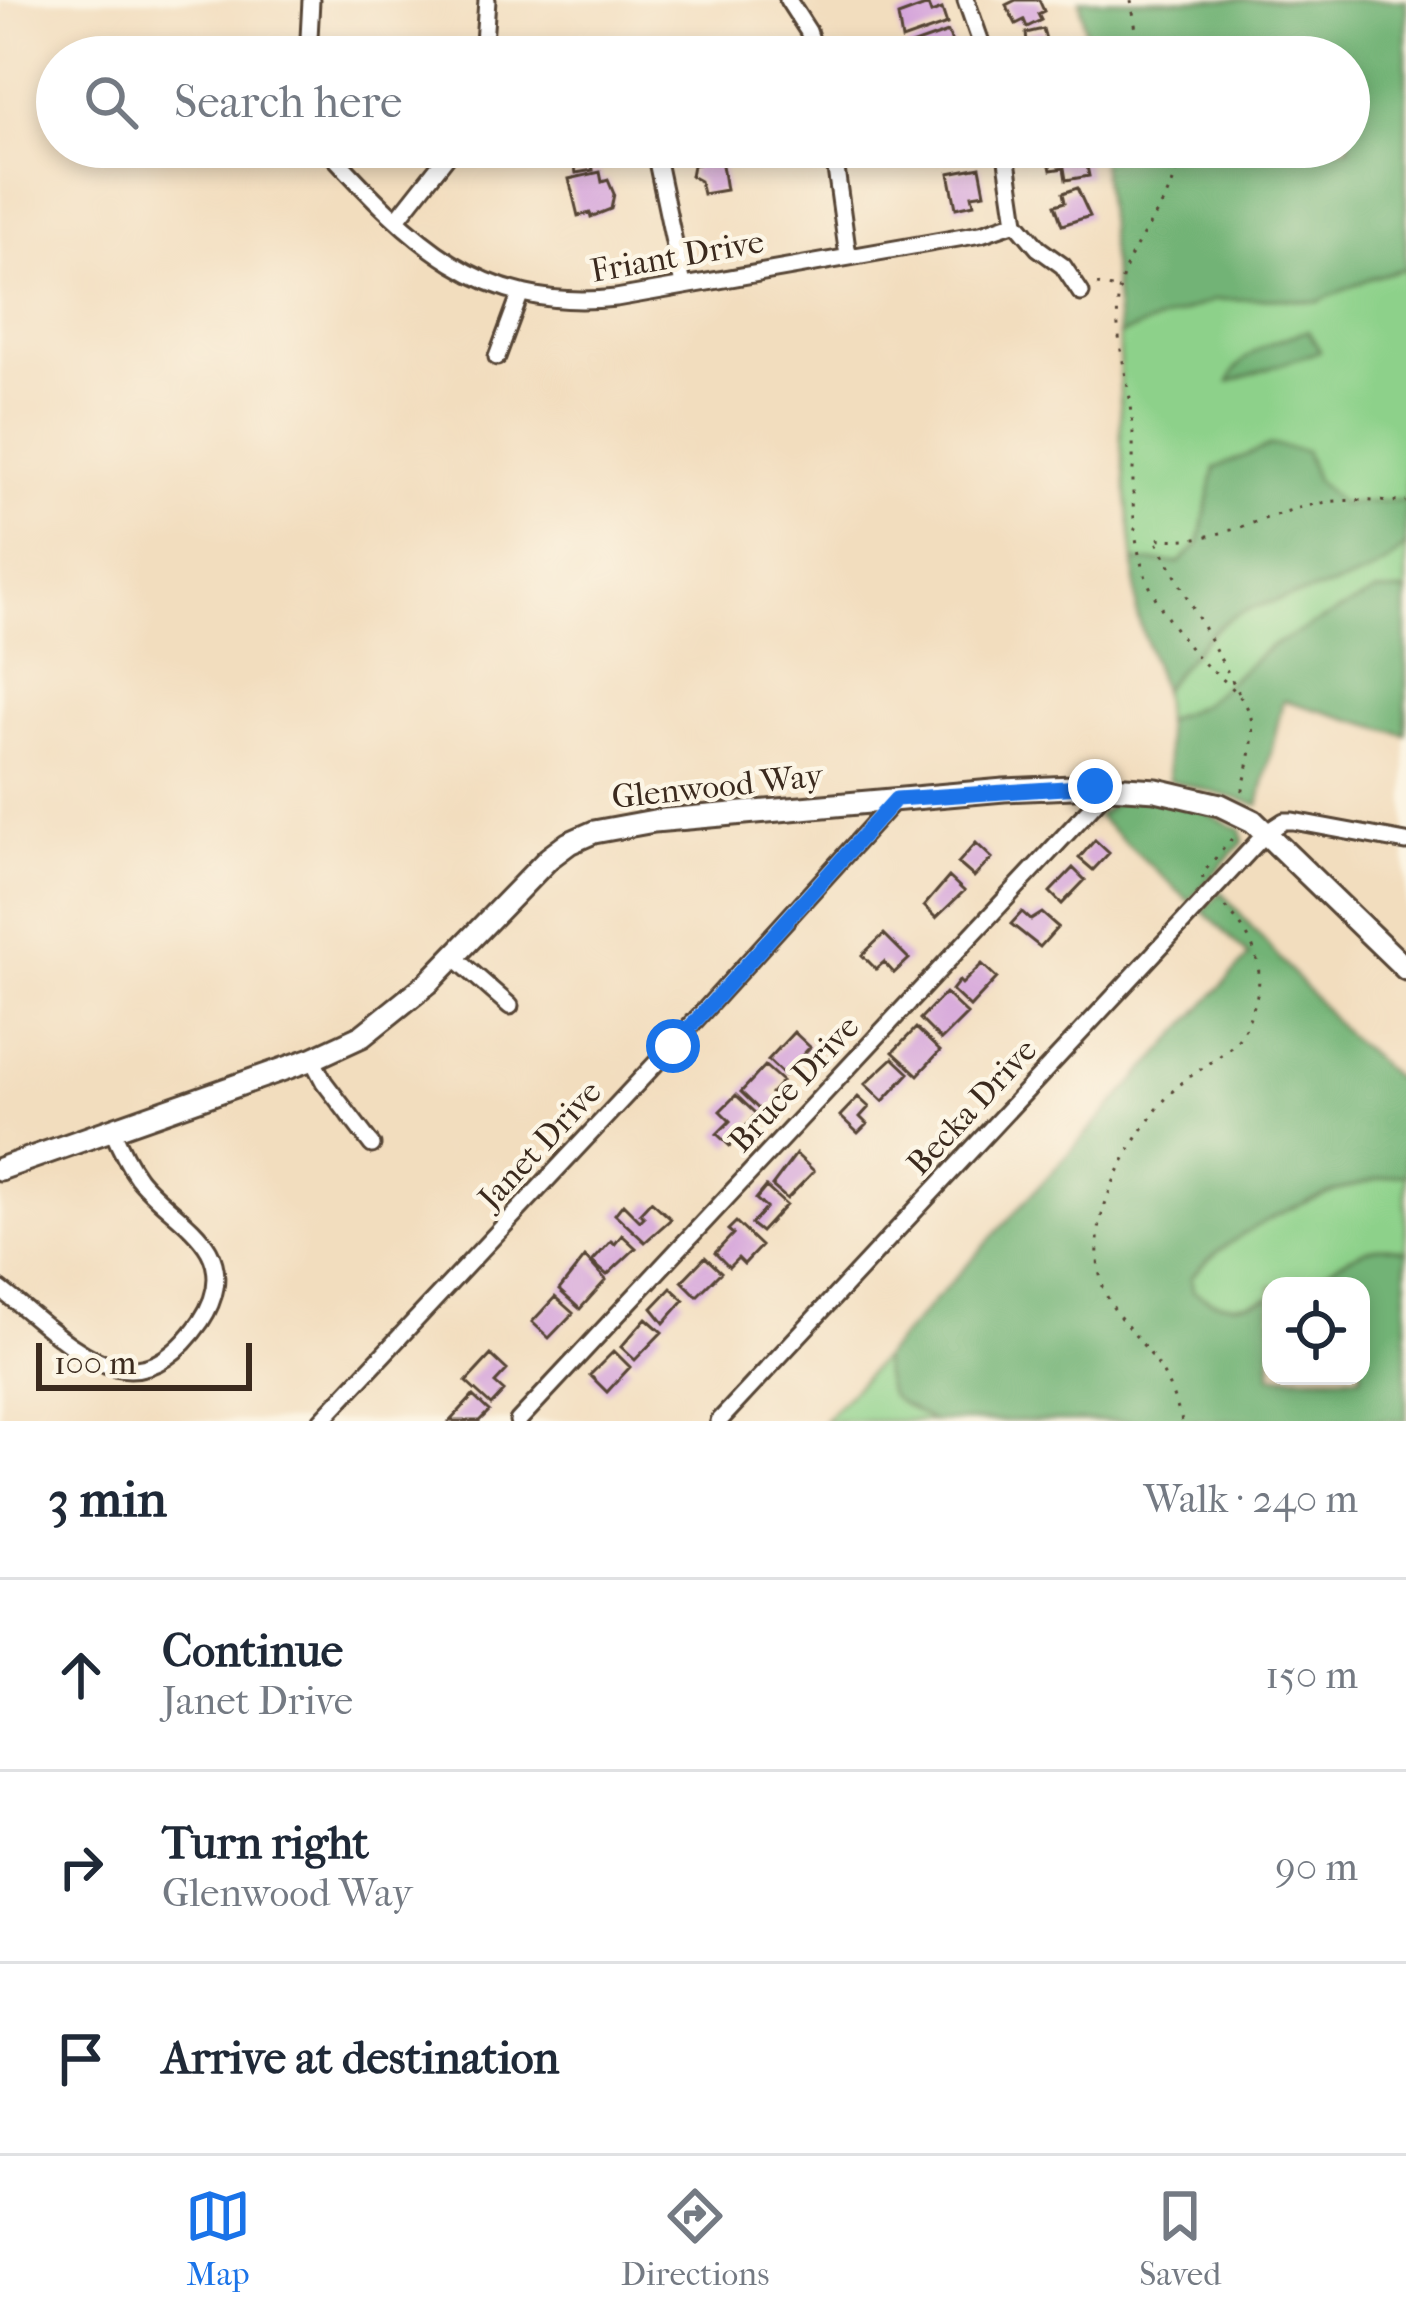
<!DOCTYPE html>
<html lang="en">
<head>
<meta charset="utf-8">
<style>
  :root { --surface:#fff; --page:#f2f2f3; --text:#1f2937; --muted:#747a83; --line:#e0e1e3; --accent:#1a73e8 }
  body { margin:0; font-family:"IM FELL French Canon",serif; background:var(--page); color:var(--text) }
  .controls { position:absolute; right:36px; bottom:36px; display:grid; overflow:hidden; border-radius:24px; box-shadow:0 6px 18px #0003 }
  .controls button { width:108px; height:108px; display:grid; place-items:center; padding:0; border:0; border-bottom:3px solid var(--line); background:var(--surface); color:var(--text); font:60px sans-serif }
  .scale { position:absolute; left:36px; bottom:30px; width:216px; box-sizing:border-box; padding-left:12px; border:6px solid #3b2a1e; border-top:0; font-size:33px; line-height:42px; white-space:nowrap; color:#3b2a1e; -webkit-text-stroke:9px #fcf5e5; paint-order:stroke }
  .stop { position:absolute; width:36px; height:36px; margin:-27px; border:9px solid #1a73e8; border-radius:50%; background:#fff }
  .stop.end { background:#1a73e8; border-color:#fff; box-shadow:0 3px 12px #0008 }
  .list { margin:0; padding:0; list-style:none }
  h2 { display:flex; justify-content:space-between; align-items:center; height:156px; margin:0; padding:0 48px; font-size:51px }
  h2 small { font-size:39px; font-weight:400; color:var(--muted) }
  .list li { display:grid; grid-template-columns:78px 1fr auto; gap:36px; align-items:center; box-sizing:border-box; height:192px; padding:0 48px; border-top:3px solid var(--line) }
  .list b { display:block; font-size:45px; white-space:nowrap }
  .list p { margin:0; font-size:39px; white-space:nowrap; color:var(--muted) }
  .list em { font-size:39px; font-style:normal; color:var(--muted) }
  .icon { flex:none; width:66px; height:66px; fill:none; stroke:currentColor; stroke-width:2; stroke-linecap:round; stroke-linejoin:round }
  .map { position:relative; flex:none; width:1406px; height:1421px; overflow:hidden }
  .search { position:absolute; background:var(--surface); box-shadow:0 6px 18px #0003; left:36px; right:36px; top:36px; height:132px; display:flex; align-items:center; gap:30px; box-sizing:border-box; padding:0 42px; border-radius:66px; color:var(--muted); font-size:45px }
  .sheet { height:732px; background:var(--surface) }
  nav { display:flex; justify-content:space-around; align-items:center; box-sizing:border-box; height:168px; border-top:3px solid var(--line); background:var(--surface); font-size:33px; color:var(--muted) }
  nav a { display:grid; justify-items:center; gap:6px }
  nav .on { color:var(--accent) }
  .map>svg:first-child { display:block }
  .green { fill:#8dd18a; stroke:#647e54; stroke-width:3 }
  .forest { fill:#72b376; stroke:#566e4a; stroke-width:3 }
  .building { fill:#d4a3da }
  .lines { fill:none; stroke-linecap:round; stroke-linejoin:round }
  .minor-casing { stroke:#564536; stroke-width:21 }
  .tertiary-casing { stroke:#564536; stroke-width:27 }
  .path { stroke:#564536; stroke-width:3; stroke-dasharray:3 9; stroke-linecap:butt }
  .minor { stroke:#fff; stroke-width:15 }
  .tertiary { stroke:#fff; stroke-width:21 }
  .route { stroke:#1a73e8; stroke-width:15 }
  .labels { text-anchor:middle; stroke-width:9; stroke-linejoin:round; paint-order:stroke }
  .street-label { font-size:33px; fill:#3b2a1e; stroke:#fcf5e5 }
</style>
</head>
<body>
<div class="map">
<svg width="1406" height="1421" viewBox="0 0 1406 1421">
  <rect width="100%" height="100%" fill="#fcf5e5"/>
  <filter id="ink" filterUnits="userSpaceOnUse"><feTurbulence type="fractalNoise" baseFrequency=".00833" numOctaves="2"/><feDisplacementMap in="SourceGraphic" scale="24" xChannelSelector="R" yChannelSelector="G"/><feConvolveMatrix kernelMatrix="1 2 1 2 8 2 1 2 1" color-interpolation-filters="sRGB"/></filter>
  <filter id="wash" filterUnits="userSpaceOnUse"><feTurbulence type="fractalNoise" baseFrequency=".004" numOctaves="4" result="noise"/><feDisplacementMap in="SourceGraphic" scale="48" xChannelSelector="R" yChannelSelector="G"/><feGaussianBlur stdDeviation="2.7" result="paint"/><feColorMatrix in="noise" values="0 0 0 0 0 0 0 0 0 0 0 0 0 0 0 0 0 1.4 0 .05"/><feComposite in="paint" operator="in"/></filter>
  <g filter="url(#wash)">
    <rect width="100%" height="100%" fill="#f2ddbe"/>
    <!-- green -->
    <path class="green" d="M1406,268V500L1341,504L1316,480L1305,451L1215,469L1199,544L1178,563L1134,561L1121,441L1119,335L1215,300L1273,298L1317,302L1370,278Z
      M1406,545V595L1402,591L1270,646L1203,704L1164,721L1162,689C1180,669 1210,628 1234,616C1286,590 1366,592 1406,545Z
      M1406,1174V1251C1361,1233 1340,1276 1300,1286C1292,1288 1280,1286 1271,1286V1297C1243,1307 1219,1308 1193,1291L1191,1277C1241,1222 1334,1185 1406,1174Z
      M882,1358C888,1410 896,1395 931,1421H824Z"/>
    <!-- forest -->
    <path class="forest" d="M1080,0H1406V268L1370,278L1317,302L1273,298L1215,300L1119,335L1100,147H1349V57H1089Z
      M1308,331L1320,351L1229,382C1239,352 1280,338 1308,331Z
      M1271,445L1305,451L1316,480L1341,504L1406,500V545C1366,592 1286,590 1234,616C1207,630 1182,667 1162,689L1137,615L1134,561L1179,563L1199,544L1215,468Z
      M1402,591L1406,595V735L1283,700L1259,805L1169,780L1164,721L1203,704L1270,647L1376,592Z
      M1125,794L1187,804L1241,830L1243,842L1189,901L1097,816Z
      M1221,892L1347,1035L1406,1087V1174C1334,1185 1240,1222 1191,1277L1193,1291C1219,1308 1243,1307 1271,1297V1376H1361V1286H1300C1334,1270 1366,1235 1406,1251V1421H931C896,1395 887,1410 882,1358L1249,956L1203,911Z"/>
    <g id="blocks">
      <!-- building -->
      <path class="building" d="M1016,0H1039L1044,11L1038,14L1041,20L1027,27L1024,20L1016,24L1006,5Z
        M928,5L931,13L942,9L947,24L902,40L898,16Z
        M1043,29L1051,57H1023L1020,43L1027,42L1026,33Z
        M948,32L955,51L945,57H909L906,47Z
        M571,147H598L599,160L592,161L593,170L576,173Z
        M1083,147L1089,176L1066,180L1064,168L1051,170L1047,153Z
        M721,159L726,190L703,194L700,181L691,176L693,165Z
        M980,167L985,193L972,195L974,204L956,208L949,173Z
        M600,172L602,182L608,180L614,194L611,209L591,217L590,213L578,216L569,179Z
        M1077,188L1090,216L1062,225L1055,205L1065,202L1063,193Z
        M1095,840L1109,853L1093,870L1079,858Z
        M976,843L992,858L974,877L958,863Z
        M1073,868L1085,880L1062,904L1050,892Z
        M949,877L964,891L936,918L924,906Z
        M1022,912L1031,920L1042,913L1058,927L1040,947L1011,924Z
        M884,934L909,959L894,973L884,962L876,969L862,955Z
        M982,964L997,978L970,1007L952,990L959,981L962,984Z
        M945,993L967,1014L941,1040L920,1019Z
        M916,1028L940,1051L918,1075L893,1052Z
        M794,1032L810,1047L784,1075L768,1060Z
        M893,1058L909,1073L883,1101L865,1084Z
        M765,1066L782,1081L771,1093L778,1099L764,1114L741,1092Z
        M736,1095L756,1114L730,1146L717,1134L730,1121L720,1111Z
        M858,1097L869,1107L860,1117L867,1124L858,1133L840,1116Z
        M796,1154L814,1171L787,1199L772,1186Z
        M766,1187L786,1205L761,1232L751,1224L766,1208L756,1199Z
        M651,1201L671,1219L645,1242L615,1214L623,1204L640,1221L644,1217L640,1213Z
        M736,1222L761,1246L744,1264L738,1258L729,1267L715,1253L733,1234L728,1230Z
        M622,1235L636,1248L607,1275L592,1262L611,1241L615,1244Z
        M585,1257L606,1280L580,1309L559,1290Z
        M705,1257L721,1272L697,1296L682,1281Z
        M671,1288L684,1300L664,1323L652,1308Z
        M555,1297L573,1313L549,1338L532,1322Z
        M646,1318L662,1332L635,1360L621,1347Z
        M614,1351L630,1367L607,1392L590,1375Z
        M491,1355L507,1370L495,1383L504,1391L491,1405L466,1382Z
        M473,1396L489,1411L479,1421H450Z"/>
    </g>
  </g>
  <g filter="url(#ink)">
    <use href="#blocks" fill-opacity="0" stroke="#564536" stroke-width="3"/>
    <g class="lines">
      <!-- minor casing -->
      <g class="minor-casing">
        <path id="minor" d="M788,0L808,31L817,57
          M966,0L986,57
          M308,57L311,0
          M483,57L487,0
          M325,147C411,240 480,313 616,298L981,234L1016,222
          M654,147L683,285
          M833,147L848,256
          M1005,147L1016,222L1038,248L1063,266L1081,293
          M398,218L454,147
          M497,357L520,295
          M453,956L510,1006
          M312,1059L324,1082L372,1145
          M0,1289C69,1342 132,1421 201,1321C215,1300 222,1275 209,1251C193,1223 158,1204 138,1178C127,1163 119,1146 112,1129
          M321,1421L673,1045L896,799
          M518,1421L1111,786
          M719,1421L1267,832L1284,821H1293L1406,842"/>
      </g>
      <!-- tertiary casing -->
      <g class="tertiary-casing">
        <path id="tertiary" d="M0,1169L312,1059L362,1036L428,983L549,858L569,843L594,832L654,821L1004,790L1095,786L1156,790L1220,805L1253,821L1406,969"/>
      </g>
      <!-- path -->
      <path class="path" d="M1131,0L1137,36L1149,57
        M1181,147C1178,203 1131,235 1120,287C1111,329 1128,373 1132,414C1136,466 1127,518 1143,569C1153,600 1174,629 1195,654C1214,676 1248,692 1252,723C1255,746 1245,774 1242,796
        M1097,285L1117,289
        M1239,693L1155,538C1215,547 1263,513 1321,503C1347,498 1379,502 1406,502
        M1203,879L1202,874L1235,835
        M1182,1421C1175,1401 1168,1380 1156,1362C1125,1317 1095,1306 1098,1242C1099,1195 1138,1129 1169,1095C1188,1074 1215,1063 1235,1043C1243,1035 1248,1022 1252,1011C1269,967 1253,937 1223,904"/>
      <!-- minor -->
      <use href="#minor" class="minor"/>
      <!-- tertiary -->
      <use href="#tertiary" class="tertiary"/>
    </g>
  </g>
  <g class="lines" filter="url(#ink)">
    <!-- route -->
    <path class="route" d="M673,1046L896,799L1095,786"/>
  </g>
  <g class="labels">
    <!-- street labels -->
    <g class="street-label">
      <text transform="translate(677 255) rotate(-10)" y="12">Friant Drive</text>
      <text transform="translate(717 785) rotate(-6)" y="12">Glenwood Way</text>
      <text transform="translate(793 1083) rotate(-47)" y="12">Bruce Drive</text>
      <text transform="translate(971 1106) rotate(-47)" y="12">Becka Drive</text>
      <text transform="translate(539 1144) rotate(-47)" y="12">Janet Drive</text>
    </g>
  </g>
</svg>
<div class="controls">
<button><svg class="icon" aria-label="locate" viewBox="0 0 24 24"><circle cx="12" cy="12" r="6"/><path d="M12 2v4M12 18v4M2 12h4M18 12h4"/></svg></button>
</div>
<div class="scale">100 m</div>
<div class="stop" style="left:673px;top:1046px"></div>
<div class="stop end" style="left:1095px;top:786px"></div>
<div class="search"><svg class="icon" aria-label="search" viewBox="0 0 24 24"><circle cx="10" cy="10" r="6"/><path d="M15 15l6 6"/></svg>Search here</div>
</div>
<section class="sheet">
<h2>3 min<small>Walk · 240 m</small></h2>
<ul class="list">
<li><svg class="icon" aria-label="ahead" viewBox="0 0 24 24"><path d="M12 20V5M6 11l6-6 6 6"/></svg><div><b>Continue</b><p>Janet Drive</p></div><em>150 m</em></li>
<li><svg class="icon" aria-label="right" viewBox="0 0 24 24"><path d="M7 20v-9h11M14 6l5 5-5 5"/></svg><div><b>Turn right</b><p>Glenwood Way</p></div><em>90 m</em></li>
<li><svg class="icon" aria-label="arrive" viewBox="0 0 24 24"><path d="M6 21V4h12l-3 4 3 4H6"/></svg><div><b>Arrive at destination</b></div></li>
</ul>
</section>
<nav>
<a class="on"><svg class="icon" aria-label="map" viewBox="0 0 24 24"><path d="M3 6l6-2 6 2 6-2v14l-6 2-6-2-6 2zM9 4v14M15 6v14"/></svg>Map</a>
<a><svg class="icon" aria-label="directions" viewBox="0 0 24 24"><path d="M12 3l9 9-9 9-9-9zM9 14v-3h6M13 9l2 2-2 2"/></svg>Directions</a>
<a><svg class="icon" aria-label="saved" viewBox="0 0 24 24"><path d="M7 4h10v16l-5-4-5 4z"/></svg>Saved</a>
</nav>
</body>
</html>
